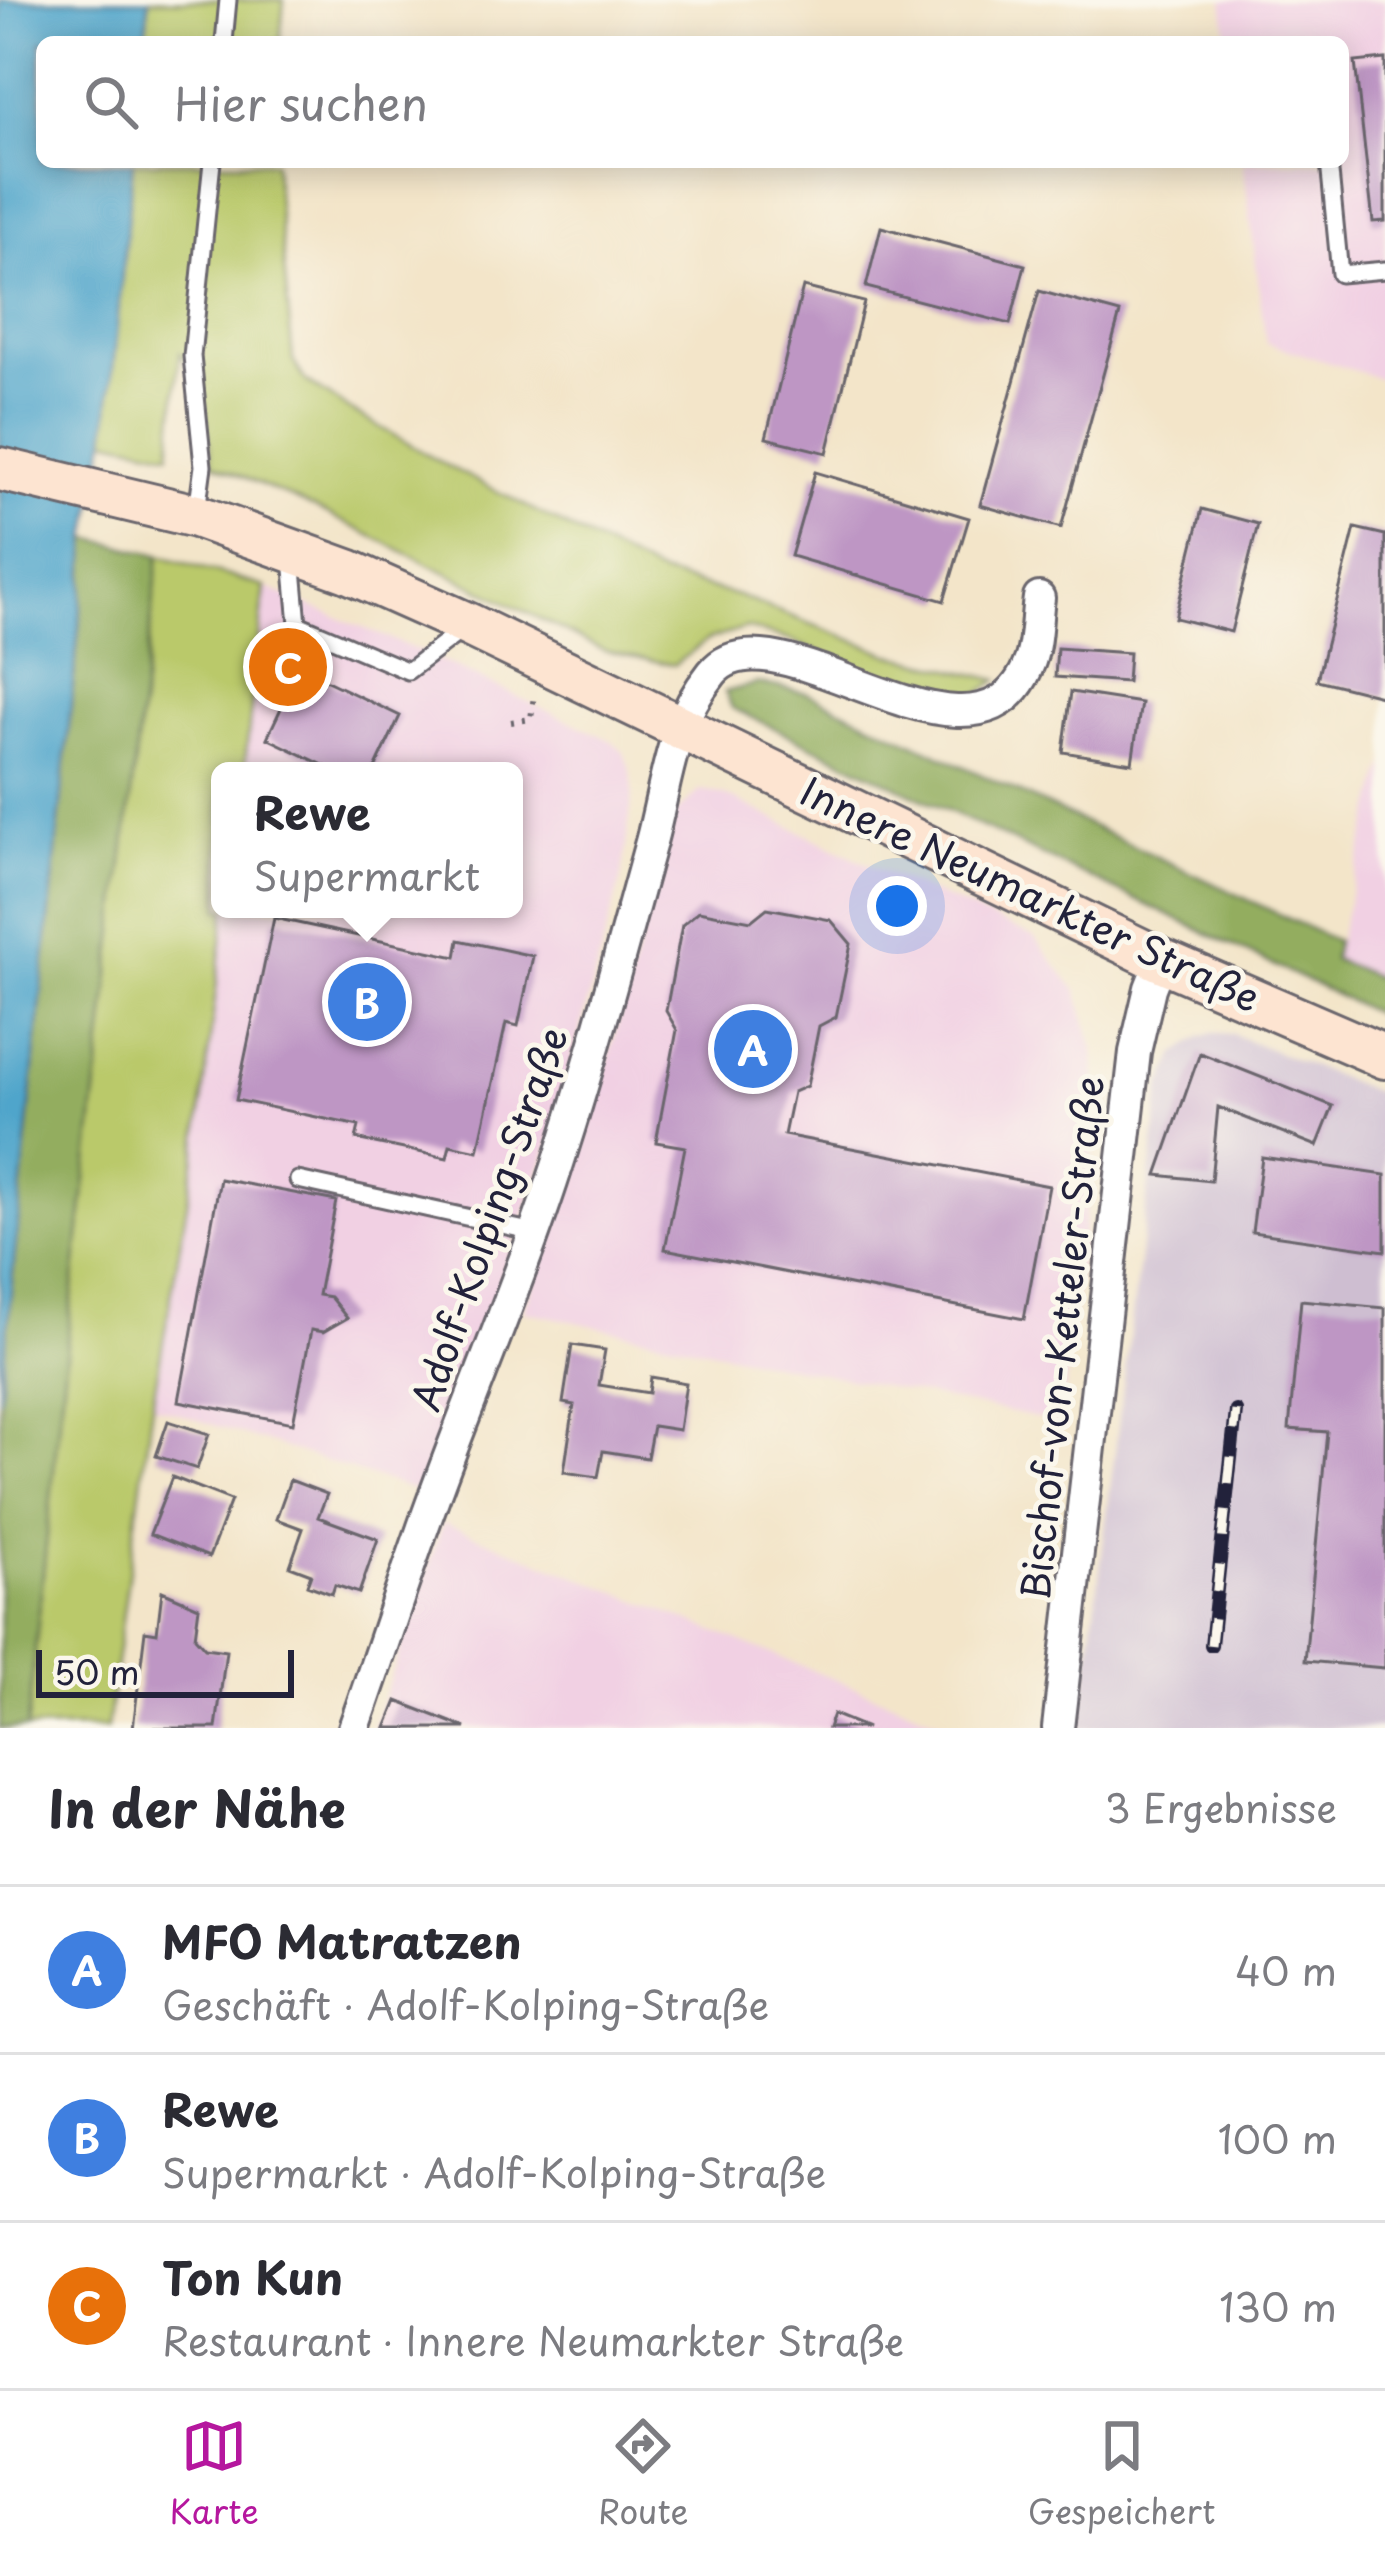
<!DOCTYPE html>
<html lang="de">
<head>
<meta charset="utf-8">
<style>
  :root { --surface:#fff; --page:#f7f7f7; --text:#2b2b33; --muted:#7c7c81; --line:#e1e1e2; --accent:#b5179e }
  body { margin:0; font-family:"Playpen Sans",sans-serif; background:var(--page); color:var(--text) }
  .scale { position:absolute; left:36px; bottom:30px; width:258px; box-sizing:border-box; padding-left:12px; border:6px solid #22223b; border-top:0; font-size:33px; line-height:42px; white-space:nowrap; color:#22223b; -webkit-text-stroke:9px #fbf7ec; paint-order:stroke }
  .you { position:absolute; left:897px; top:906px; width:42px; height:42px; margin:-30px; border:9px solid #fff; border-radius:50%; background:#1a73e8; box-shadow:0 0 0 18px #1a73e833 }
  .badge { display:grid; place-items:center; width:78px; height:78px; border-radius:50%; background:var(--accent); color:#fff; font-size:39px; font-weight:700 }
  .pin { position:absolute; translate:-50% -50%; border:6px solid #fff; box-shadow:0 3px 12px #0006 }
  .popup { position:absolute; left:211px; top:762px; width:312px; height:156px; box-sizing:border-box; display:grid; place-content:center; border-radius:18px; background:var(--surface); filter:drop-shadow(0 3px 9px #0005); font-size:39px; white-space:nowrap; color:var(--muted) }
  .popup b { font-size:45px; color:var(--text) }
  .popup::after { content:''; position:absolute; left:50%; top:100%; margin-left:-24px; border:24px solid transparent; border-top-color:var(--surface) }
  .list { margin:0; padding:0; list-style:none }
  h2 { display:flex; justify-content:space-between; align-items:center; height:156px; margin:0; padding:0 48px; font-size:51px }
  h2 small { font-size:39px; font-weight:400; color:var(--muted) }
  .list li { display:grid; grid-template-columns:78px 1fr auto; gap:36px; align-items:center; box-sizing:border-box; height:168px; padding:0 48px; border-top:3px solid var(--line) }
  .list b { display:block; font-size:45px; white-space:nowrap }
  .list p { margin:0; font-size:39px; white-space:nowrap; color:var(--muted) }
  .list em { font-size:39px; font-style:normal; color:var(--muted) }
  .icon { flex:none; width:66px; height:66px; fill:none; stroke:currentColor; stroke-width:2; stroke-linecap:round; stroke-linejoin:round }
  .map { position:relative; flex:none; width:1385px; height:1728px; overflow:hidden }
  .search { position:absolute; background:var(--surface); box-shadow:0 6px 30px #0003; left:36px; right:36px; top:36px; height:132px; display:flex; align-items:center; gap:30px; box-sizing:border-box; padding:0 42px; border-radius:18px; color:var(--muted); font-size:45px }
  .sheet { height:660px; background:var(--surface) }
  nav { display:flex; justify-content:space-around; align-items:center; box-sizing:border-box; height:168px; border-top:3px solid var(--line); background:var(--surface); font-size:33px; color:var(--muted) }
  nav a { display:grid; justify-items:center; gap:6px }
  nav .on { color:var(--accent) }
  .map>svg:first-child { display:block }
  .built { fill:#f1d0e3 }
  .industrial { fill:#cebed1 }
  .green { fill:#bac96b; stroke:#6e7653; stroke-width:3 }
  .forest { fill:#93ad5f; stroke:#5a684d; stroke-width:3 }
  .water { fill:#4fa5cb; stroke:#386483; stroke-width:3 }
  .building { fill:#be96c4 }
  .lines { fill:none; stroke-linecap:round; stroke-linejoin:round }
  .lane-casing { stroke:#6b666d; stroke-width:21 }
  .street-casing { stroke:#6b666d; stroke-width:36 }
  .secondary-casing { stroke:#6b666d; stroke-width:48 }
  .path { stroke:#6b666d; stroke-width:6; stroke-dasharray:3 9; stroke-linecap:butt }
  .lane { stroke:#fff; stroke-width:15 }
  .street { stroke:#fff; stroke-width:30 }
  .secondary { stroke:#fde4d1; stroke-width:42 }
  .rail-casing { stroke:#22223b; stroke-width:14 }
  .rail { stroke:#fbf7ec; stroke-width:9; stroke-dasharray:27; stroke-linecap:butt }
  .labels { text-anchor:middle; stroke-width:10; stroke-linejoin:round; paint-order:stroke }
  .street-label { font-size:39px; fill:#22223b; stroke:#fbf7ec }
</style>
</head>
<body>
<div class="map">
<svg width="1385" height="1728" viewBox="0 0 1385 1728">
  <rect width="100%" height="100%" fill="#fbf7ec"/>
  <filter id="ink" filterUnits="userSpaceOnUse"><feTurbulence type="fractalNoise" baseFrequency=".00833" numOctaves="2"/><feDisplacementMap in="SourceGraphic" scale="24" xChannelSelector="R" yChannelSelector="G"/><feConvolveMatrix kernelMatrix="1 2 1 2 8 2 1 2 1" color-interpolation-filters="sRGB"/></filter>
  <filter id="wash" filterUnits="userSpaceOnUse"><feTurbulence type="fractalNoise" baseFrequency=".004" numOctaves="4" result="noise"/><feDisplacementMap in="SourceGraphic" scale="48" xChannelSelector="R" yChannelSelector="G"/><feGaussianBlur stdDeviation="2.7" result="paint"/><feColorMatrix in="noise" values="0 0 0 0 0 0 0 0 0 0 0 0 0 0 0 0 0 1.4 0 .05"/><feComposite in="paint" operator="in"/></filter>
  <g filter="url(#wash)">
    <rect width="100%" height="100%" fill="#f3e5c9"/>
    <!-- built -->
    <path class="built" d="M1223,0H1385V380L1266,343L1243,162H1343V42H1228Z
      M265,587L431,656L612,741L624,753L631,772L633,792L622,875L548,1149L423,1493L152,1405L197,1147L226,909H514V771H244Z
      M1385,763V981L1333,959Z
      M700,791L723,794L873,867L1034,937L1077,991L1094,1050L1096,1124L1061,1423L523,1311L582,1155L675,814Z
      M443,1523L957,1728H373Z"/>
    <!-- industrial -->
    <path class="industrial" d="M1213,1033L1232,1034L1385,1096V1728H1080L1161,1088L1176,1054L1200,1037Z"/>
    <!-- green -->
    <path class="green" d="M149,0H284L280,42H145Z
      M133,162H274L293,361L305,380L350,410L442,463L657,573L738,596L892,655L998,680L973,698L943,704L789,640L747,628L707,640L674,665L605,651L313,507L213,464L202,388L180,353L170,453L106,439Z
      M159,555L265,587L244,771H220V909H226L197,1146L152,1405L107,1728H27L70,1314Z"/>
    <!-- forest -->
    <path class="forest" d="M88,538L159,555L70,1314L27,1728H0V1399Z
      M758,683L807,693L1336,941L1333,959L1385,981V1018L732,708L725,692Z"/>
    <!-- water -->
    <path class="water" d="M0,0H149L145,42H42V162H133L106,439L88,538L0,1399Z"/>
    <g id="blocks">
      <!-- building -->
      <path class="building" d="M1385,59V221L1373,222L1355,62Z
        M881,227L1025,265L1010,324L866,287Z
        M803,287L864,302L827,453L766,438Z
        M1039,291L1120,313L1061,528L980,505Z
        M815,472L969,518L944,601L791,556Z
        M1202,509L1258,524L1231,632L1175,618Z
        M1355,528L1385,535V697L1317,680Z
        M1057,648L1129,653L1127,682L1055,677Z
        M300,668L400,716L374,771H336L267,738Z
        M1071,692L1141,703L1132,763L1063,752Z
        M767,908L831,920L851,944L836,1017L819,1026L807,1086L793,1092L784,1135L1049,1186L1024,1319L665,1249L685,1147L656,1142L677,1030L666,1011L682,925L699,911L751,921Z
        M274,918L456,957L459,940L533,956L518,1026L506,1023L478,1151L450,1145L447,1158L356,1139L359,1126L236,1100Z
        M1200,1053L1333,1106L1317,1146L1218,1107L1211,1181L1157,1175Z
        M1262,1157L1385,1175V1251L1252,1232Z
        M220,1179L336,1201L318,1295L330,1297L347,1318L323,1332L311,1330L293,1423L179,1401Z
        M1301,1300L1385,1308V1668L1305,1661L1327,1432L1289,1429Z
        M572,1345L605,1350L599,1385L649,1393L651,1377L686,1383L679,1430L653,1426L647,1458L603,1451L598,1477L564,1472L574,1405L563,1403Z
        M168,1421L209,1434L197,1469L156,1456Z
        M172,1477L231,1500L209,1557L150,1534Z
        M290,1480L327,1494L318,1517L378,1539L359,1593L335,1585L332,1594L307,1585L311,1574L290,1566L303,1529L276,1519Z
        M162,1591L199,1607L195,1637L205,1648L226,1651L216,1728H133L145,1631L157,1633Z
        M397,1701L466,1728H386Z
        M833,1714L867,1728H828Z"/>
    </g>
  </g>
  <g filter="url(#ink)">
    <use href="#blocks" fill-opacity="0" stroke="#6b666d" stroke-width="3"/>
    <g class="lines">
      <!-- lane casing -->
      <g class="lane-casing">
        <path id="lane" d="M224,42L228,0
          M1329,162L1340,274L1385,270
          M197,511L203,466L192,356L212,162
          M292,558L298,624L408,671L466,627
          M298,1180L534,1232"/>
      </g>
      <!-- street casing -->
      <g class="street-casing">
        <path id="street" d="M354,1728C380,1654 404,1579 431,1505C470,1397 516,1291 552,1182C589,1070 620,955 651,842C668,779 669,727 712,673C773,597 978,800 1030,661C1037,642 1036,618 1039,598
          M1058,1728L1135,1052L1150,988L1161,960"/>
      </g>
      <!-- secondary casing -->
      <g class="secondary-casing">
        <path id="secondary" d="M0,469L196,516L348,571L469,625L1161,960L1385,1057"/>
      </g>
      <!-- path -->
      <path class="path" d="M511,722L531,719L534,695"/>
      <!-- lane -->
      <use href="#lane" class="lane"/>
      <!-- street -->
      <use href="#street" class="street"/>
      <!-- secondary -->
      <use href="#secondary" class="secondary"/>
      <!-- rail casing -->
      <g class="rail-casing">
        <path id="rail" d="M1211,1645L1236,1411"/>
      </g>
      <!-- rail -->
      <use href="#rail" class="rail"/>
    </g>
  </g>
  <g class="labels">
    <!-- street labels -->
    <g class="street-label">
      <text transform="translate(1030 895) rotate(25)" y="14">Innere Neumarkter Straße</text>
      <text transform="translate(490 1219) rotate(-71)" y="14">Adolf-Kolping-Straße</text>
      <text transform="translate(1063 1338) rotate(-84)" y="14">Bischof-von-Ketteler-Straße</text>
    </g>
  </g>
</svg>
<div class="scale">50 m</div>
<div class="you"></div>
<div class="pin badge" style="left:753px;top:1049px;background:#3f7fe0">A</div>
<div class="pin badge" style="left:367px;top:1002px;background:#3f7fe0">B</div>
<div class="popup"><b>Rewe</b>Supermarkt</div>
<div class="pin badge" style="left:288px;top:667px;background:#e8710a">C</div>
<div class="search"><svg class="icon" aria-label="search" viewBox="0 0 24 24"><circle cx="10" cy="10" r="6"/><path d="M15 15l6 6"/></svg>Hier suchen</div>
</div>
<section class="sheet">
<h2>In der Nähe<small>3 Ergebnisse</small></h2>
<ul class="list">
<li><span class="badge" style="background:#3f7fe0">A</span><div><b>MFO Matratzen</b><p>Geschäft · Adolf-Kolping-Straße</p></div><em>40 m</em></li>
<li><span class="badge" style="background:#3f7fe0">B</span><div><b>Rewe</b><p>Supermarkt · Adolf-Kolping-Straße</p></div><em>100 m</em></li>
<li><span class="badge" style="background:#e8710a">C</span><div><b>Ton Kun</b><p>Restaurant · Innere Neumarkter Straße</p></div><em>130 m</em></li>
</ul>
</section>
<nav>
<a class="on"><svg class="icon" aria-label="map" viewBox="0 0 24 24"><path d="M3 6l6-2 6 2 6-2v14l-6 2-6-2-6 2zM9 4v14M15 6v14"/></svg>Karte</a>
<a><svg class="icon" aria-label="directions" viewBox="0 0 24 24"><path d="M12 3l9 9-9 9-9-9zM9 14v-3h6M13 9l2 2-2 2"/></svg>Route</a>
<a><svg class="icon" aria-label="saved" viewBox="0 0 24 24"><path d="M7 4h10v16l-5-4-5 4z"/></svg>Gespeichert</a>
</nav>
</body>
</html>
